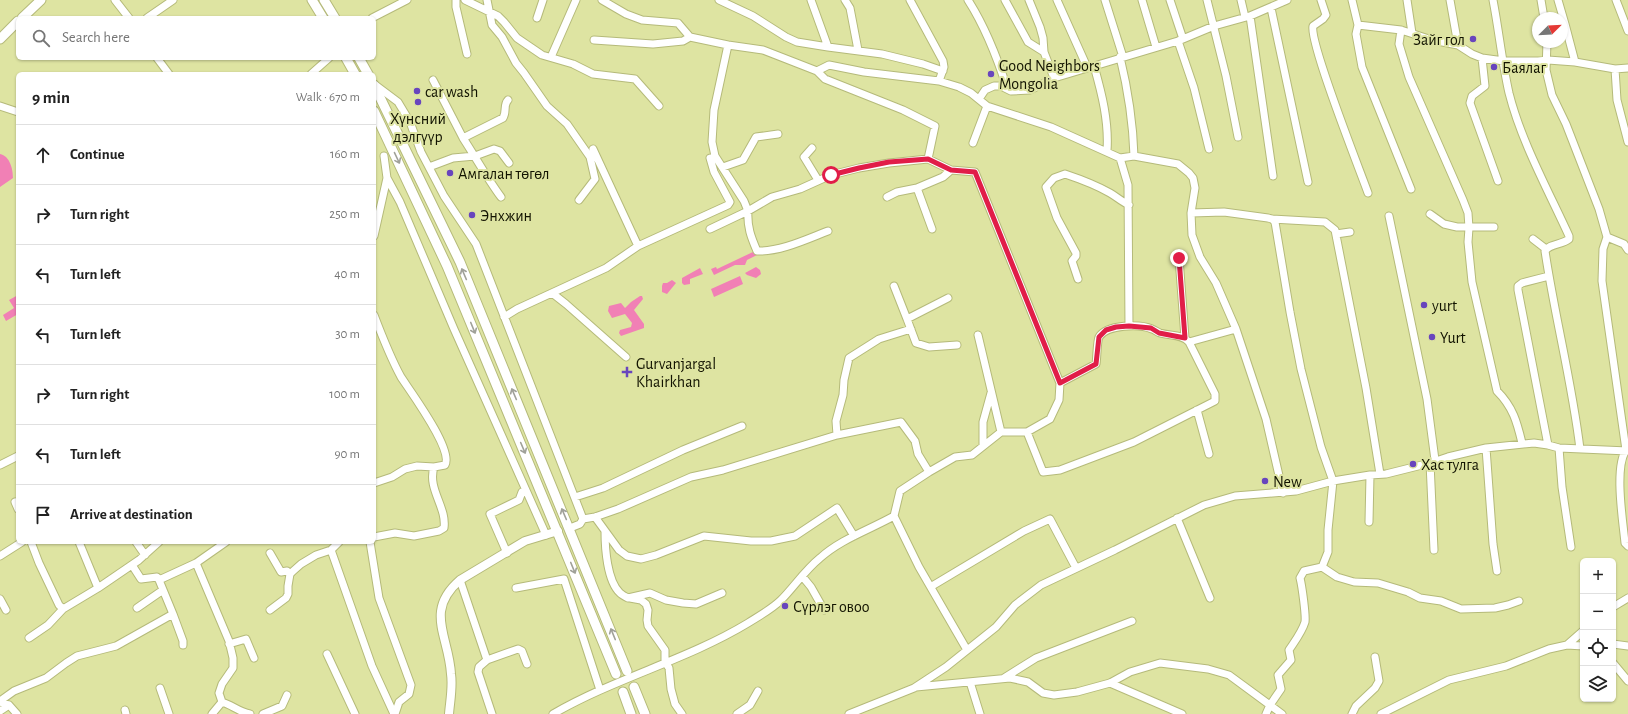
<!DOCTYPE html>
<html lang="en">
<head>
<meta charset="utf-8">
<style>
  :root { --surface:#fff; --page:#f2f2f2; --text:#222; --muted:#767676; --line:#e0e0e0 }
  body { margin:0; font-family:"Alegreya Sans",sans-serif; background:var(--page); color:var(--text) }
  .controls { position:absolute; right:12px; bottom:12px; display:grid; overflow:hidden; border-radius:6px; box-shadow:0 1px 3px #0004 }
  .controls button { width:36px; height:36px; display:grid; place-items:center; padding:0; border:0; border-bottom:1px solid var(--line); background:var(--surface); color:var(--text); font:20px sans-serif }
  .compass { position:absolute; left:1532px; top:12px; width:36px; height:36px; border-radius:50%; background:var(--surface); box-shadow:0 1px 3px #0004; rotate:66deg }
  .stop { position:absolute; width:12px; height:12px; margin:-9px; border:3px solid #e11d48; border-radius:50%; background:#fff }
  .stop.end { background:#e11d48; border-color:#fff; box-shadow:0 1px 4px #0008 }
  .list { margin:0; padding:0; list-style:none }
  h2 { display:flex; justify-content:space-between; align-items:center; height:52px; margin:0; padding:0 16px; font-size:17px }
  h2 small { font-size:13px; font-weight:400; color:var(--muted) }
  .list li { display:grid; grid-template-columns:26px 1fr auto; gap:12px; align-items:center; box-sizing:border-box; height:60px; padding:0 16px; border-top:1px solid var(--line) }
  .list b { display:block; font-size:15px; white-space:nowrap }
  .list em { font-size:13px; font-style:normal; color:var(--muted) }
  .icon { flex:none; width:22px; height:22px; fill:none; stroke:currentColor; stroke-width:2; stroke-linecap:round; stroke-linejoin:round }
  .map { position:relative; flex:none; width:1628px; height:714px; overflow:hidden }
  .search { position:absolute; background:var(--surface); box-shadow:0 1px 3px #0004; left:16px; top:16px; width:360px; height:44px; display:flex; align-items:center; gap:10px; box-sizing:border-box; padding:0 14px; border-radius:6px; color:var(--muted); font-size:15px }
  .panel { position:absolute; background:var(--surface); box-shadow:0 1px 3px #0004; left:16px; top:72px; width:360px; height:472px; border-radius:6px }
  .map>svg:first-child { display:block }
  .green { fill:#f180b5 }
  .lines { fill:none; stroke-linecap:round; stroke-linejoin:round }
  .minor-casing { stroke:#b5ba7a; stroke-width:9 }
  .tertiary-casing { stroke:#b5ba7a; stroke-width:10 }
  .secondary-casing { stroke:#b5ba7a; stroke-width:11 }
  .minor { stroke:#fff; stroke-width:7 }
  .tertiary { stroke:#fff; stroke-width:8 }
  .secondary { stroke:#fff; stroke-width:9 }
  .oneway { stroke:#a0a199 }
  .route { stroke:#e11d48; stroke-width:5 }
  .poi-dot { fill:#6845bd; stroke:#dee4a2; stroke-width:1.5 }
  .labels { text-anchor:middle; stroke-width:4; stroke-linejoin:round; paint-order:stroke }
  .poi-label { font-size:16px; fill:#121300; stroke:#dee4a2; text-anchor:start }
</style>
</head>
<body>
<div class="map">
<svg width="1628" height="714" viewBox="0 0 1628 714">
  <rect width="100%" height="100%" fill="#dee4a2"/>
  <!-- green -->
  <path class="green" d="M0,154C10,156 13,169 13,178L0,187Z
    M755,251L757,255L747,260L745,265H735L714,275L711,269L716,267L717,269Z
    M756,267L760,270L761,274L756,278L747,275L745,273Z
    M700,268L703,274L690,279V284L684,285L682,283V278Z
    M740,276L743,284L714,297L711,289Z
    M672,280L676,283L667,294L662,292V286L663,283H667Z
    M18,295V314L6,321L3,315L14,308L9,300Z
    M640,296H642L643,299L634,310L644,324V328L621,336L619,333L620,330L631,327L632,323L625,314L612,318L608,311L609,306L621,303L625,308L631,302Z"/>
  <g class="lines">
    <!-- minor casing -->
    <g class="minor-casing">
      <path id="minor" d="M115,0L129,18
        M456,0V7L467,54
        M465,0L498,16L504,22L517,38L542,55L573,64L593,74L635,79L659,106
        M487,0L492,25L502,37L516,63L524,73L547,106L567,124L590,157L595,179L579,200
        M602,0L626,14L642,20L678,23L690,37L728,45L763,50L817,71L829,65L864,72L939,81L944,67L943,61L910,0
        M719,0L753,16L786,37L797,42L828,47
        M811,0L828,47L882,54L923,64L943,71
        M845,0L850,8L858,50
        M968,0C986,28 997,57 1007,88
        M1005,0L1028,42L1044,52
        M1029,0L1040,27L1043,38L1044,52L1054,78
        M1057,0L1087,67
        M1105,0L1123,57
        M1142,0L1156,47
        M1170,0L1183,39
        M1207,0L1226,76L1238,137
        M1241,0L1245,17
        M1321,0L1326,15L1323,19L1313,26C1309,42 1359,168 1368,193
        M1352,0L1358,25
        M1407,0L1412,33
        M1450,0L1458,45
        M1493,0C1499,31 1502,62 1509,93C1521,141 1548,190 1569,236V239C1562,245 1550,243 1545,251C1555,318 1572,382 1580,449
        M1541,0L1544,18
        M1558,0L1565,24L1575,62
        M1616,0L1628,31
        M1271,8L1308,182
        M1250,16L1273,176
        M147,18L173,0
        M372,18L407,0
        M537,18L543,0
        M1401,30L1399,44L1409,77L1463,200L1468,213L1469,228L1468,242L1472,282L1497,391C1513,407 1517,422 1522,443
        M594,40L653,44L683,41L690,37
        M1178,41L1194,88L1209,149
        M1547,42L1546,70L1552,95L1566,124L1599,209L1607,237L1603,249L1602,281L1626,450C1614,467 1623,522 1625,543L1628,546
        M551,57L576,0
        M1120,57C1128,90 1133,122 1134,156
        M157,58L169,74
        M1482,58L1485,86L1472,96L1470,103L1498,181
        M1094,66C1102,94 1109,122 1107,151
        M1615,69L1617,100L1628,142
        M817,71L825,79L903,110L935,126L928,159
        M311,74L329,58
        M433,80L463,138
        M939,81L959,87L971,93L987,106L1051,127L1120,158L1134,156L1178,164L1189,173L1193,178L1195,188L1191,213L1192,235L1200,257L1216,283L1236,329L1266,419L1283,493
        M374,84L398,102L410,122L421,152L444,196L476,244L583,519L580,524L570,528
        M979,99L985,90L994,86H1001L1011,91L1030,90L1054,78L1178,41L1214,26L1250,16L1287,0
        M0,106L18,112
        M973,143L987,106
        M812,148L804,157L818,180
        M593,149L638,246
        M1120,158L1128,185L1129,326
        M429,167L453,158L475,156L494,149L500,151L509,163
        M723,167L743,160L756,137L778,134
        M387,178L400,202L454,329L546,535
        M1411,189L1362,67L1356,34L1358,25L1401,30L1432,40L1458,45L1472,54L1482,58L1504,61H1538L1548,60L1575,62L1615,69L1628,68
        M501,197C487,178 476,158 463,138L503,118C507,112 503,105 508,100
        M887,197L897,192L917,188
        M1191,213L1224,212L1268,218L1272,219L1275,222L1290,312L1301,369L1321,447L1333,481L1328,530V552L1322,567L1304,571L1300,578C1302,586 1306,615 1305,622C1302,632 1295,641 1289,650L1291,660L1278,675L1281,689L1270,705L1266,714
        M1430,214L1444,224L1457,227H1494
        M1389,216L1427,399L1435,460
        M1272,219L1325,222L1335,230L1366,388L1380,474
        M710,229L748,211L744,201L715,156L712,142L714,110L728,45
        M932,229L917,188L943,177L951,170
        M828,231C807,239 780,252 757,251C751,237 747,227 748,211L772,197L800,189L831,175L859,168L889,163L928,159L951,170L975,172L1060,383
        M1336,234L1350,232
        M374,236L387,178L384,156
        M1607,237L1624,244L1628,250
        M1533,239L1546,249
        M1179,258L1185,338
        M1078,279L1072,261L1076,256V253L1057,218L1046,187L1054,178L1065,174C1080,179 1096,185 1110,193C1117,197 1122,202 1129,205
        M894,286L907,319
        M552,293L566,304L626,357
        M948,298L907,319L916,343L929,347L957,345
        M374,315C382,336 390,357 401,377C410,391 454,450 445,465L434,467L417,466L405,469L392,477L374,483
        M504,317L517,309L606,268L638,246L728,205L730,202L714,172L710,158
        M978,335L1001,432
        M1197,410L1209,454
        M1027,432L1043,472L1060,470L1134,442L1215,401V394L1189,342
        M837,435L836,421L843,395L844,380L849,358L879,339L911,329
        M1548,445L1518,290V286L1522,283L1549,276
        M983,446V422L991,393
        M1486,448L1493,544L1497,571
        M1559,448L1562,487L1571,547
        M1430,463L1434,550
        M0,465L18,456
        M575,497L603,488L683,450L742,426
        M15,502L18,509
        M595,517L619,550L627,556L641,559L656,555L704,536L751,541H771L795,536L837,508L854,536
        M1177,518L1210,598
        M583,519L595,517L618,509L691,477L723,470L837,435L901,422L915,441L918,454L929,472
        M1369,522L1370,475
        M605,531C605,548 607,581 620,593C622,595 626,597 628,598L650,593L666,600L683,603L696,604L722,593
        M374,537L395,533L414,536L439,531L444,528C447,507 427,489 434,467
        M31,542L39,563L59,605L63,609L98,588L139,560L159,542
        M79,542L98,588
        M136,542L145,555
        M370,542L379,598L411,685L409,694L399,702L395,714
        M331,550L372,666L394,714
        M270,553L281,572L287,571L290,574
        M507,553L490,514L519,500L522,492
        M0,556L22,542
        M196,563L229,641L233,658V668L222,684L219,693L222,702L212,714
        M132,565L141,579L157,577L159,580
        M1322,567L1337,577L1354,582L1378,583L1408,592L1420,598L1441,601L1461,609L1495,608L1508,605L1519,601
        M802,576L811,587L824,610
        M460,580L487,660L479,667L478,672L492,714
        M932,586L1024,531L1050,519L1076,568
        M516,588L564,579L600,690
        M630,598L641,600L646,604L648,610L647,620L648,626L665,650V662L669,668L671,689L675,704L682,714
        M0,599L6,610
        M1613,607L1628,598
        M137,608L163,590
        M270,610L286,598L288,594V586L290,574L292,572L301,564L316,555L331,550L339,542
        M173,614L183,641V645
        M29,638L48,625L63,609
        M229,644L246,639L254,658
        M1613,644L1628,646
        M1567,645L1583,631
        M967,650L919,567L894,516L900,491L929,472L955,457L972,455L1001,432H1027L1050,419L1059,400L1060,383L1096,364C1097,358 1097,341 1099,337C1107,324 1140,324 1152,329C1155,330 1157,332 1160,333C1170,336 1182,334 1189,342L1236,329
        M327,654L355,714
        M487,660L518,649L522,651L527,664
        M1613,663L1628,681
        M1004,678L1036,658L1132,621
        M970,682L980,714
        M1110,683L1182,714
        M916,687L1010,678L1028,682L1043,693L1054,695L1077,692L1110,683L1130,672L1160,663L1208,669L1229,675L1282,714
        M160,688L169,714
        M0,701L14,691L46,678L66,663L77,656L116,646L173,614L159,580L196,563L226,542
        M0,702L9,705L17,714
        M222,702C232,705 239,712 250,714
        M125,710L126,714
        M0,711L9,705
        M263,714L282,706L287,695
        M553,714C615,678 687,660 748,623C759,616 772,609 781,600C794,587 805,570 820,558C841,539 869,530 894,516
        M737,714L750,705L758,691
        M849,714L914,688L946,667L996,627L1015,605L1041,585L1115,550L1204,505L1235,496L1296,491L1333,481L1370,475L1386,474L1430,463L1448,457L1486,448L1534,443L1548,445L1559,448L1628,451
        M1352,714L1356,706L1375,688L1379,681L1375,657
        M1381,714L1449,680L1506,666L1549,649L1567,645L1583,646"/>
    </g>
    <!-- tertiary casing -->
    <g class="tertiary-casing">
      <path id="tertiary" d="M449,714C450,701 453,687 451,674C449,636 424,611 460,580L525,541L558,531"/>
    </g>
    <!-- secondary casing -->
    <g class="secondary-casing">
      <path id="secondary" d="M312,0L323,18
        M324,0L335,18
        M22,18L41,0
        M0,39L18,21
        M346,58L355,74
        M359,58L368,74
        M374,85L460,262L627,671
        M374,111L447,266L616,674
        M634,687L645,714
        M623,692L631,714"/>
    </g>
    <!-- minor -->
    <use href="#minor" class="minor"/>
    <!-- tertiary -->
    <use href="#tertiary" class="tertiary"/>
    <!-- secondary -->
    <use href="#secondary" class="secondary"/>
  </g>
  <!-- one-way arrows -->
  <defs><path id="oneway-shaft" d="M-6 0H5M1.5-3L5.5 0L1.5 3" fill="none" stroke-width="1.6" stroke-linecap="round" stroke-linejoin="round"/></defs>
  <g class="oneway">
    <use href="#oneway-shaft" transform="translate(397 158) rotate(65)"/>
    <use href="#oneway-shaft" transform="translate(464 274) rotate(-113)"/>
    <use href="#oneway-shaft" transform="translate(473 328) rotate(68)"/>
    <use href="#oneway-shaft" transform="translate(514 394) rotate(-113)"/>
    <use href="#oneway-shaft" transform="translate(523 448) rotate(67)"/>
    <use href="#oneway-shaft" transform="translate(564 514) rotate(-113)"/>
    <use href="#oneway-shaft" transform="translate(573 568) rotate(68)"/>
    <use href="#oneway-shaft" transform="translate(613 634) rotate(-112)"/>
  </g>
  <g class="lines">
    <!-- route -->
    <path class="route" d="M831,175L859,168L889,162L928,159L951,170L975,172L1060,383L1096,364L1099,337L1106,330L1116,327L1129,326L1151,328L1159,333L1185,338L1179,258"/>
  </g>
  <!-- markers -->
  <g class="poi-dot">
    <circle cx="1473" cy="39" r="4"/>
    <circle cx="1494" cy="67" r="4"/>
    <circle cx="991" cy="74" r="4"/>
    <circle cx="417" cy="91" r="4"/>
    <circle cx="418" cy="102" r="4"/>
    <circle cx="450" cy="173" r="4"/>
    <circle cx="472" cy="215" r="4"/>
    <circle cx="1424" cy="305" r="4"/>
    <circle cx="1432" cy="337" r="4"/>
    <path d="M625 366h4v4h4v4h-4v4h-4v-4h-4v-4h4z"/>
    <circle cx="1413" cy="464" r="4"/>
    <circle cx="1265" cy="481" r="4"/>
    <circle cx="785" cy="606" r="4"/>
  </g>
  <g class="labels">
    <!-- poi labels -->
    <g class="poi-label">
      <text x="1465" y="45" text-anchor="end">Зайг гол</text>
      <text x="999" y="71">Good Neighbors<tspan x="999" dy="18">Mongolia</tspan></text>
      <text x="1502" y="73">Баялаг</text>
      <text x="425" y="97">car wash</text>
      <text x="418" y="124" text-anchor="middle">Хүнсний<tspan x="418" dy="18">дэлгүүр</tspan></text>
      <text x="458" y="179">Амгалан төгөл</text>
      <text x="480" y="221">Энхжин</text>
      <text x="1432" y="311">yurt</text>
      <text x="1440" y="343">Yurt</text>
      <text x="636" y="369">Gurvanjargal<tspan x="636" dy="18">Khairkhan</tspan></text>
      <text x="1421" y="470">Хас тулга</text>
      <text x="1273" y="487">New</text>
      <text x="793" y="612">Сүрлэг овоо</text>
    </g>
  </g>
</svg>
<div class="controls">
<button>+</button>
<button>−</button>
<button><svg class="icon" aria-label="locate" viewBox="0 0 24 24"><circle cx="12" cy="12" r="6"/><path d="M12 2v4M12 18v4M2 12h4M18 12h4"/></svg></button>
<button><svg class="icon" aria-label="layers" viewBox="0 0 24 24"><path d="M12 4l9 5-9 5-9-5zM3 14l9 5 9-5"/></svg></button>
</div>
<svg class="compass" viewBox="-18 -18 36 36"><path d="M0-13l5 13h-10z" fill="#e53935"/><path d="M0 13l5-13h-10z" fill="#767676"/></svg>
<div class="stop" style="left:831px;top:175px"></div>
<div class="stop end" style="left:1179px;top:258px"></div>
<div class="search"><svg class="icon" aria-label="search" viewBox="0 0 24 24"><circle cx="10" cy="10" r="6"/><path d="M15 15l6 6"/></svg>Search here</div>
<section class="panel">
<h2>9 min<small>Walk · 670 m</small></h2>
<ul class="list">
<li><svg class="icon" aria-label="ahead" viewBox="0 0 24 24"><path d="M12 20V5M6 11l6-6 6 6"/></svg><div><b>Continue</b></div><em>160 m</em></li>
<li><svg class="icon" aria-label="right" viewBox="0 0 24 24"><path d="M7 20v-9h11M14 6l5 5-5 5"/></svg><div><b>Turn right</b></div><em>250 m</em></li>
<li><svg class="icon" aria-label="left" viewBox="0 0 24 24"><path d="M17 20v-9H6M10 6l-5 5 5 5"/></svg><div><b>Turn left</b></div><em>40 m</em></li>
<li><svg class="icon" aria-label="left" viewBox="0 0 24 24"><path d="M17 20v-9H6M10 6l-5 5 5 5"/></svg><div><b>Turn left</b></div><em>30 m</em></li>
<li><svg class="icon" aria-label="right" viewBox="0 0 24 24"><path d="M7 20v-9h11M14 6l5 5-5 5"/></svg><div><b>Turn right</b></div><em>100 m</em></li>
<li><svg class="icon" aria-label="left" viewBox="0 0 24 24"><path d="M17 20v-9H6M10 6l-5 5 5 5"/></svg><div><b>Turn left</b></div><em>90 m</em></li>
<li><svg class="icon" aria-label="arrive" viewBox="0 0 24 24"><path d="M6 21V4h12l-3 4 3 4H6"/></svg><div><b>Arrive at destination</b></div></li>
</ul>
</section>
</div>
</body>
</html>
